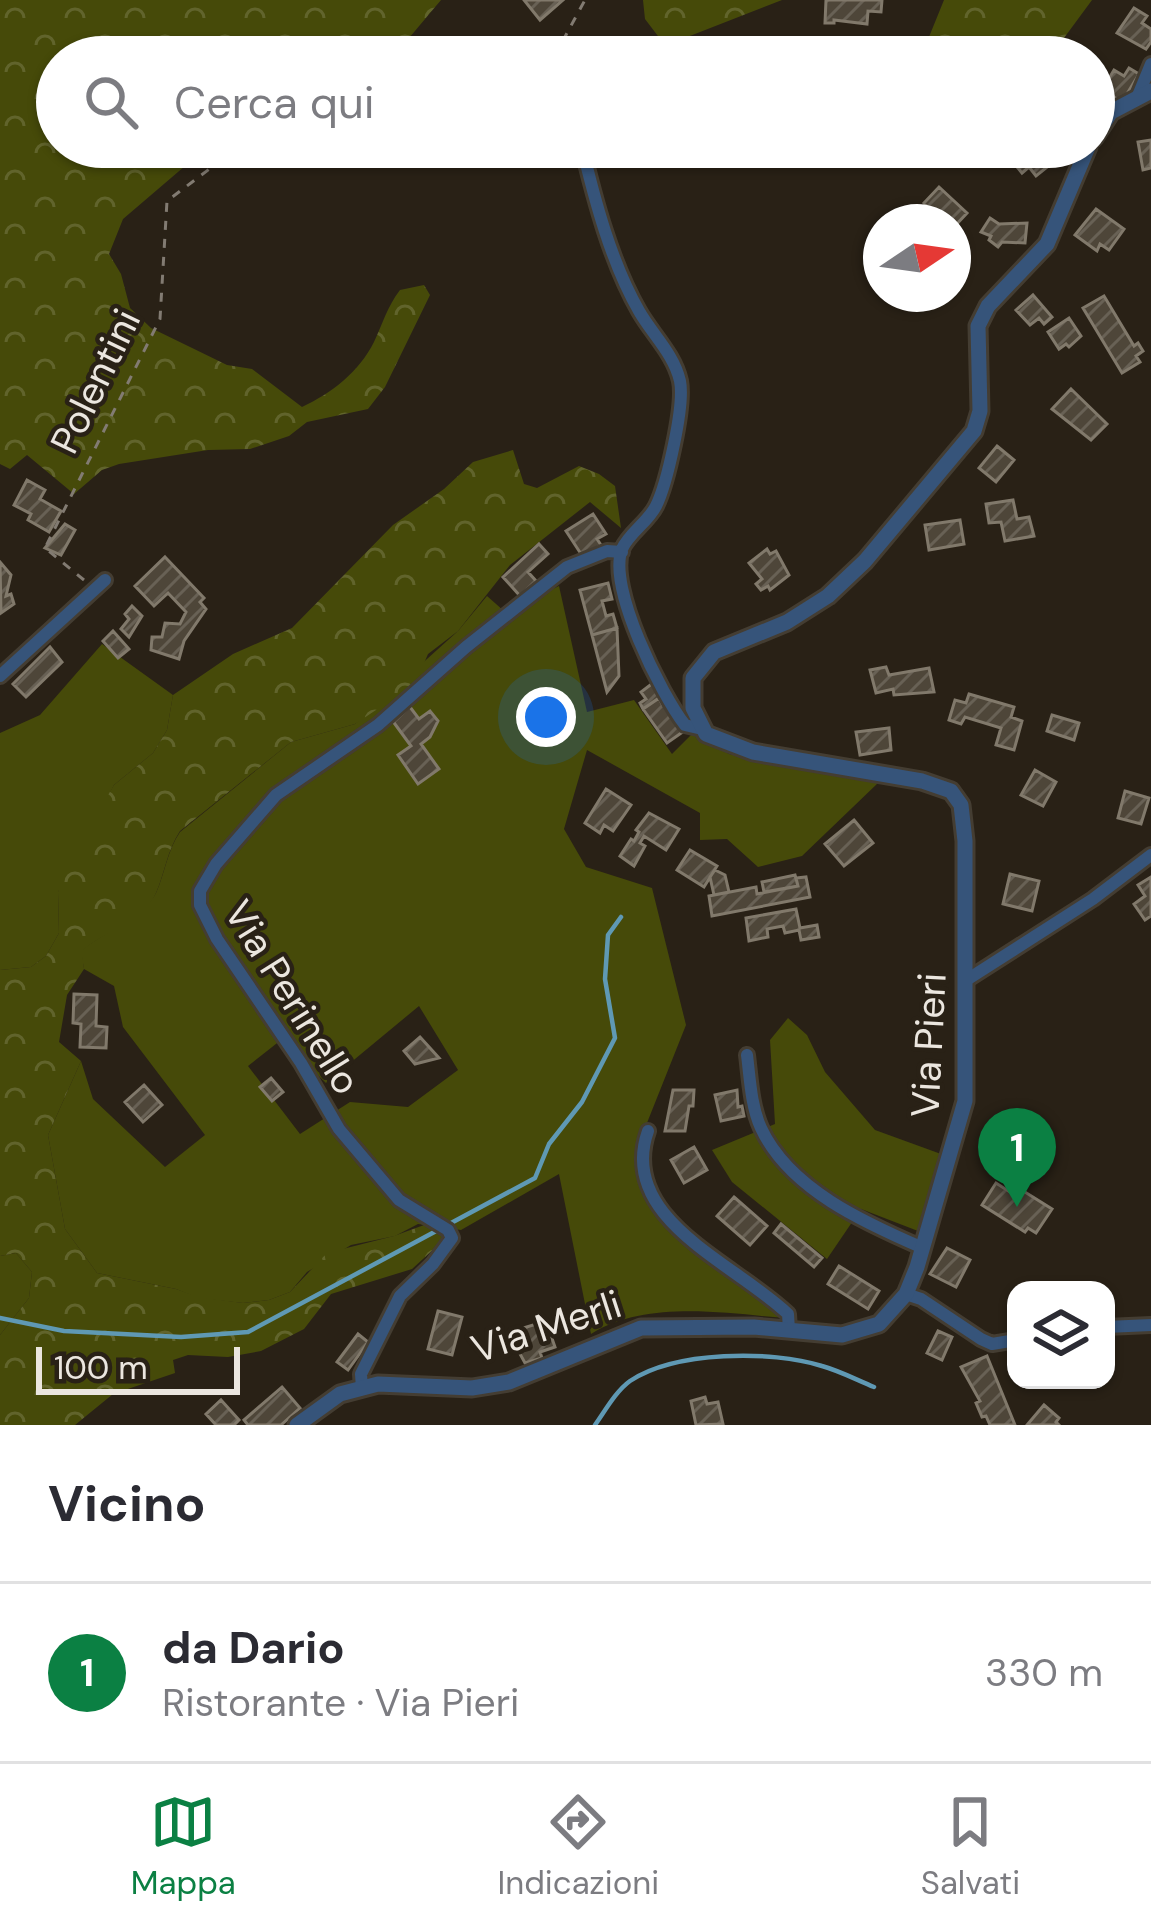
<!DOCTYPE html>
<html lang="it">
<head>
<meta charset="utf-8">
<style>
  :root { --surface:#fff; --page:#f7f7f7; --text:#2b2b33; --muted:#7c7c81; --line:#e1e1e2; --accent:#0b8043 }
  body { margin:0; font-family:"DM Sans",sans-serif; background:var(--page); color:var(--text) }
  .controls { position:absolute; right:36px; bottom:36px; display:grid; overflow:hidden; border-radius:24px; box-shadow:0 3px 9px #0004 }
  .controls button { width:108px; height:108px; display:grid; place-items:center; padding:0; border:0; border-bottom:3px solid var(--line); background:var(--surface); color:var(--text); font:60px sans-serif }
  .compass { position:absolute; left:863px; top:204px; width:108px; height:108px; border-radius:50%; background:var(--surface); box-shadow:0 3px 9px #0004; rotate:77deg }
  .scale { position:absolute; left:36px; bottom:30px; width:204px; box-sizing:border-box; padding-left:12px; border:6px solid #ebe6df; border-top:0; font-size:33px; line-height:42px; white-space:nowrap; color:#ebe6df; -webkit-text-stroke:9px #292116; paint-order:stroke }
  .you { position:absolute; left:546px; top:717px; width:42px; height:42px; margin:-30px; border:9px solid #fff; border-radius:50%; background:#1a73e8; box-shadow:0 0 0 18px #1a73e833 }
  .badge { display:grid; place-items:center; width:78px; height:78px; border-radius:50%; background:var(--accent); color:#fff; font-size:39px; font-weight:700 }
  .pin { position:absolute; translate:-50% -99px; filter:drop-shadow(0 3px 6px #0008) }
  .pin::after { content:''; position:absolute; top:63px; width:42px; height:36px; background:inherit; clip-path:polygon(0 0,100% 0,50% 100%) }
  .list { margin:0; padding:0; list-style:none }
  h2 { display:flex; justify-content:space-between; align-items:center; height:156px; margin:0; padding:0 48px; font-size:51px }
  h2 small { font-size:39px; font-weight:400; color:var(--muted) }
  .list li { display:grid; grid-template-columns:78px 1fr auto; gap:36px; align-items:center; box-sizing:border-box; height:180px; padding:0 48px; border-top:3px solid var(--line) }
  .list b { display:block; font-size:45px; white-space:nowrap }
  .list p { margin:0; font-size:39px; white-space:nowrap; color:var(--muted) }
  .list em { font-size:39px; font-style:normal; color:var(--muted) }
  .icon { flex:none; width:66px; height:66px; fill:none; stroke:currentColor; stroke-width:2; stroke-linecap:round; stroke-linejoin:round }
  .map { position:relative; flex:none; width:1151px; height:1425px; overflow:hidden }
  .search { position:absolute; background:var(--surface); box-shadow:0 3px 9px #0004; left:36px; right:36px; top:36px; height:132px; display:flex; align-items:center; gap:30px; box-sizing:border-box; padding:0 42px; border-radius:66px; color:var(--muted); font-size:45px }
  .sheet { height:336px; background:var(--surface) }
  nav { display:flex; justify-content:space-around; align-items:center; box-sizing:border-box; height:168px; border-top:3px solid var(--line); background:var(--surface); font-size:33px; color:var(--muted) }
  nav a { display:grid; justify-items:center; gap:6px }
  nav .on { color:var(--accent) }
  .map>svg:first-child { display:block }
  .grass { fill:#464a09; fill-rule:evenodd }
  .forest { fill:url(#forest-crowns) }
  .lines { fill:none; stroke-linecap:round; stroke-linejoin:round }
  .stream { stroke:#5f99b4; stroke-width:4.5 }
  .building { fill:url(#building-hatch); stroke:#81796b; stroke-width:3 }
  .minor-casing { stroke:#443d32; stroke-width:18 }
  .tertiary-casing { stroke:#443d32; stroke-width:21 }
  .path { stroke:#827b72; stroke-width:3; stroke-dasharray:9 9; stroke-linecap:butt }
  .minor { stroke:#36547a; stroke-width:12 }
  .tertiary { stroke:#36547a; stroke-width:15 }
  .labels { text-anchor:middle; stroke-width:9; stroke-linejoin:round; paint-order:stroke }
  .street-label { font-size:39px; fill:#ebe6df; stroke:#292116 }
</style>
</head>
<body>
<div class="map">
<svg width="1151" height="1425" viewBox="0 0 1151 1425">
  <defs>
    <pattern id="forest-crowns" width="20" height="18" patternUnits="userSpaceOnUse" patternTransform="scale(3)"><rect width="20" height="18" fill="#464a09"/><path d="M2 6a3 3 0 1 1 6 0M12 15a3 3 0 1 1 6 0" fill="none" stroke="#61642c"/></pattern>
    <pattern id="building-hatch" width="6" height="6" patternUnits="userSpaceOnUse" patternTransform="scale(3)"><rect width="6" height="6" fill="#4e4639"/><path d="M-1 1l2-2M0 6l6-6M5 7l2-2" fill="none" stroke="#686155"/></pattern>
  </defs>
  <rect width="100%" height="100%" fill="#292116"/>
  <!-- grass -->
  <path class="grass" d="M559,586L587,712L634,700L672,754L693,733L729,754L878,783L802,856L758,867L727,839L700,840V813L587,750L564,829L586,867L652,888L686,1025L639,1143L653,1203L785,1318C723,1313 646,1300 591,1334L559,1174L461,1230L418,1224L395,1236L351,1245L307,1272L290,1292L269,1300L243,1303L198,1298L176,1289L97,1273L65,1229L48,1135L81,1061L93,1099L165,1167L205,1135L123,1027L114,986L84,969L81,951C101,934 144,916 156,893C165,873 167,851 180,832L291,742L355,724L458,631L487,596L504,611ZM419,1006L458,1070L408,1107L350,1102L300,1134L248,1066L281,1040L326,1083Z
    M102,644L173,695L167,730L153,753L114,785L58,892L59,933L46,956L31,967L0,970V733L40,715Z
    M788,1018L807,1035L825,1072L875,1130L941,1154L918,1231L861,1209L827,1259L732,1182L712,1150L775,1124L770,1040Z
    M16,1253L32,1272L29,1298L0,1335V1256Z"/>
  <!-- forest -->
  <path class="forest" d="M0,0H441L393,57H57V147H221L199,154L123,219L109,254L121,274L130,308L151,328L227,365L252,369L302,407C332,393 359,372 374,342C383,323 387,307 400,290L424,285L430,295L385,387L368,409L307,422L289,436L250,449L208,450L119,464L102,470L74,494L27,455L10,469L0,464Z
    M643,0H782L677,41L661,40L645,19Z
    M944,0H1092L1050,57H960L944,52L929,37Z
    M513,450L524,484L537,488L579,466L599,474L615,486L621,528L590,502L510,565L458,631L428,654L415,684L355,724L291,742L180,831C167,851 165,872 156,893C142,923 104,931 82,951L84,969L67,995L59,1042L81,1061L48,1135L65,1229L97,1273L176,1289L198,1297L243,1303L269,1300L290,1292L327,1253L394,1236L435,1221L447,1230L435,1248L412,1269L331,1294L304,1329L261,1351L228,1357L188,1355L173,1360L175,1373L113,1394L75,1425H0V1335L29,1298L32,1272L16,1253L0,1256V970L31,967L46,956L59,933L58,892L63,871L114,785L153,753L167,730L173,695L233,654L292,628L393,525L444,489L473,462Z"/>
  <g class="lines">
    <!-- stream -->
    <path class="stream" d="M0,1318L64,1331L181,1337L248,1332L535,1178L549,1144L582,1102L615,1038L605,979L608,935L621,917
      M595,1425C605,1411 616,1391 630,1381C675,1351 771,1350 822,1366C840,1371 857,1380 874,1387"/>
  </g>
  <!-- building -->
  <path class="building" d="M524,0H563L540,20Z
    M826,0H882L881,12L868,11L867,24L834,20V23H825Z
    M1134,8L1147,16L1142,23L1151,29V42L1146,49L1117,33Z
    M1129,68L1139,74L1122,102L1114,97L1108,107L1096,100L1114,70L1124,76Z
    M1151,140V168L1143,170L1138,142Z
    M1020,147H1038L1051,164L1036,176L1029,167L1022,173L1008,156Z
    M939,187L967,213L953,228V222H941L924,203Z
    M1096,209L1124,229L1109,250L1100,244L1097,251L1075,235Z
    M990,218L999,224L1027,223L1025,243L1002,242L998,247L989,240L991,236L981,232Z
    M1033,295L1052,317L1044,324L1039,318L1030,325L1016,310Z
    M1104,296L1134,346L1138,343L1143,351L1136,356L1140,362L1122,373L1083,308Z
    M1069,318L1081,336L1069,347L1066,344L1059,349L1048,332Z
    M1071,389L1107,424L1091,440L1052,409Z
    M997,446L1014,460L996,482L979,468Z
    M27,480L45,490L40,499L61,511L49,532L28,520L31,514L14,505Z
    M1013,500L1017,519L1029,517L1034,536L1005,541L1001,522L989,523L986,504Z
    M593,514L606,534L597,539L601,545L583,557L566,531Z
    M960,520L964,544L929,550L925,525Z
    M65,524L75,530L61,555L45,548Z
    M539,544L548,554L528,572L537,582L521,597L503,577Z
    M767,549L770,554L776,551L789,575L770,590L768,586L761,590L756,584L762,579L749,563Z
    M165,557L204,598L200,602L206,609L184,641L179,659L151,650L152,637H162L165,623L180,624L186,612L168,593L154,606L135,586Z
    M0,562L11,575L6,596L11,594L14,604L1,613Z
    M608,583L612,599L602,601L606,616L613,614L617,628L592,635L580,590Z
    M132,606L142,616L129,637L121,629L129,619L125,614Z
    M617,628L619,676L607,692L592,635Z
    M113,631L129,649L118,658L103,641Z
    M50,647L62,662L26,697L13,684Z
    M886,667L889,675L929,668L934,692L894,695L893,689L876,693L870,670Z
    M653,683L662,696L643,709L640,703L646,699L641,692Z
    M969,694L1014,707L1011,717L1022,721L1014,750L996,745L1001,728L965,717L961,724L949,720L955,700L966,703Z
    M659,698L662,704L667,701L684,731L667,743L643,709Z
    M407,703L419,719L430,711L438,721L430,737L421,744L439,769L418,784L398,755L411,746L392,720Z
    M1052,715L1079,723L1074,740L1047,731Z
    M889,728L891,750L860,755L856,732Z
    M1035,770L1056,782L1043,806L1021,795Z
    M606,789L631,805L613,831L604,825L600,833L585,823Z
    M1125,791L1149,798L1141,824L1118,818Z
    M649,813L679,829L666,850L644,836L640,843L645,846L634,866L620,856L631,839L634,841L639,832L636,830Z
    M854,820L873,843L844,866L825,844Z
    M690,850L717,866L704,887L677,870Z
    M715,870L725,875L729,892L714,895L710,877Z
    M1010,874L1039,881L1032,911L1003,904Z
    M795,875L798,886L764,892L762,882Z
    M806,877L810,897L712,916L709,896L756,887L757,894L798,886L796,878Z
    M1151,877V916L1145,920L1134,904L1145,896L1138,885Z
    M796,909L800,928L817,925L819,937L801,940L799,930L785,933L783,926L767,929L768,937L749,941L746,918Z
    M74,994L97,995L96,1026L107,1027L106,1048L80,1047L81,1024L73,1023Z
    M420,1037L439,1058L415,1064L404,1051Z
    M271,1078L283,1092L272,1101L260,1087Z
    M144,1085L162,1105L143,1122L125,1102Z
    M673,1090H694L693,1106H689L685,1131H665Z
    M737,1090L738,1107L742,1106L744,1116L721,1121L715,1095Z
    M694,1147L707,1170L684,1183L671,1160Z
    M996,1183L1013,1194L1017,1187L1052,1209L1036,1233L1028,1228L1025,1232L982,1205Z
    M734,1197L767,1226L750,1245L717,1216Z
    M781,1224L822,1258L814,1267L774,1233Z
    M947,1248L970,1260L956,1287L930,1274Z
    M839,1266L879,1291L868,1309L828,1284Z
    M438,1311L462,1317L452,1355L428,1349Z
    M546,1321L555,1347L540,1352L542,1358L525,1363L514,1343L520,1329Z
    M938,1331L952,1337L942,1360L927,1353Z
    M358,1334L368,1342L348,1370L337,1362Z
    M987,1356L1015,1425H990L986,1416L982,1417L976,1403L980,1401L961,1367Z
    M282,1387L300,1408L281,1425H248L244,1420Z
    M705,1397L707,1404L718,1402L723,1424L696,1425L691,1401Z
    M221,1400L239,1420L234,1425H216L206,1414Z
    M1044,1405L1059,1418L1056,1422L1059,1425H1027Z"/>
  <g class="lines">
    <!-- minor casing -->
    <g class="minor-casing">
      <path id="minor" d="M1137,98L1151,64
        M582,147C595,201 611,262 639,311C652,334 674,354 680,381C685,405 667,484 656,506C648,522 629,533 622,549C607,587 661,694 685,725L702,729
        M0,676L105,580
        M965,981L1093,899L1151,855
        M747,1055C750,1079 751,1106 761,1128C789,1189 865,1223 923,1248
        M648,1131C617,1219 735,1263 788,1314L789,1330
        M906,1294L921,1299L981,1339L992,1344L1016,1340
        M1106,1327L1151,1325
        M362,1388L361,1374L400,1296L433,1264L452,1238L448,1230L399,1200L339,1129L301,1063L217,939L200,905V891L216,864L276,795L378,725L466,647L567,567L607,551L622,552"/>
    </g>
    <!-- tertiary casing -->
    <g class="tertiary-casing">
      <path id="tertiary" d="M1094,138L1111,112L1151,91
        M297,1425L340,1394L378,1384L472,1388L509,1382L641,1328L754,1327L842,1335L879,1324L906,1294L917,1267L965,1101V841L961,805L951,791L922,781L753,752L706,734L693,708V678L714,652L787,622L828,596L865,561L974,431L980,411L978,326L988,306L1047,244L1088,147"/>
    </g>
    <!-- path -->
    <path class="path" d="M540,57L552,56
      M554,57L585,0
      M84,580L45,548L160,319L167,201L224,158L258,147"/>
    <!-- minor -->
    <use href="#minor" class="minor"/>
    <!-- tertiary -->
    <use href="#tertiary" class="tertiary"/>
  </g>
  <g class="labels">
    <!-- street labels -->
    <g class="street-label">
      <text transform="translate(95 381) rotate(-64)" y="14">Polentini</text>
      <text transform="translate(293 997) rotate(58)" y="14">Via Perinello</text>
      <text transform="translate(928 1045) rotate(-87)" y="14">Via Pieri</text>
      <text transform="translate(546 1326) rotate(-18)" y="14">Via Merli</text>
    </g>
  </g>
</svg>
<div class="controls">
<button><svg class="icon" aria-label="layers" viewBox="0 0 24 24"><path d="M12 4l9 5-9 5-9-5zM3 14l9 5 9-5"/></svg></button>
</div>
<svg class="compass" viewBox="-18 -18 36 36"><path d="M0-13l5 13h-10z" fill="#e53935"/><path d="M0 13l5-13h-10z" fill="#7c7c81"/></svg>
<div class="scale">100 m</div>
<div class="you"></div>
<div class="pin badge" style="left:1017px;top:1207px">1</div>
<div class="search"><svg class="icon" aria-label="search" viewBox="0 0 24 24"><circle cx="10" cy="10" r="6"/><path d="M15 15l6 6"/></svg>Cerca qui</div>
</div>
<section class="sheet">
<h2>Vicino<small></small></h2>
<ul class="list">
<li><span class="badge">1</span><div><b>da Dario</b><p>Ristorante · Via Pieri</p></div><em>330 m</em></li>
</ul>
</section>
<nav>
<a class="on"><svg class="icon" aria-label="map" viewBox="0 0 24 24"><path d="M3 6l6-2 6 2 6-2v14l-6 2-6-2-6 2zM9 4v14M15 6v14"/></svg>Mappa</a>
<a><svg class="icon" aria-label="directions" viewBox="0 0 24 24"><path d="M12 3l9 9-9 9-9-9zM9 14v-3h6M13 9l2 2-2 2"/></svg>Indicazioni</a>
<a><svg class="icon" aria-label="saved" viewBox="0 0 24 24"><path d="M7 4h10v16l-5-4-5 4z"/></svg>Salvati</a>
</nav>
</body>
</html>
